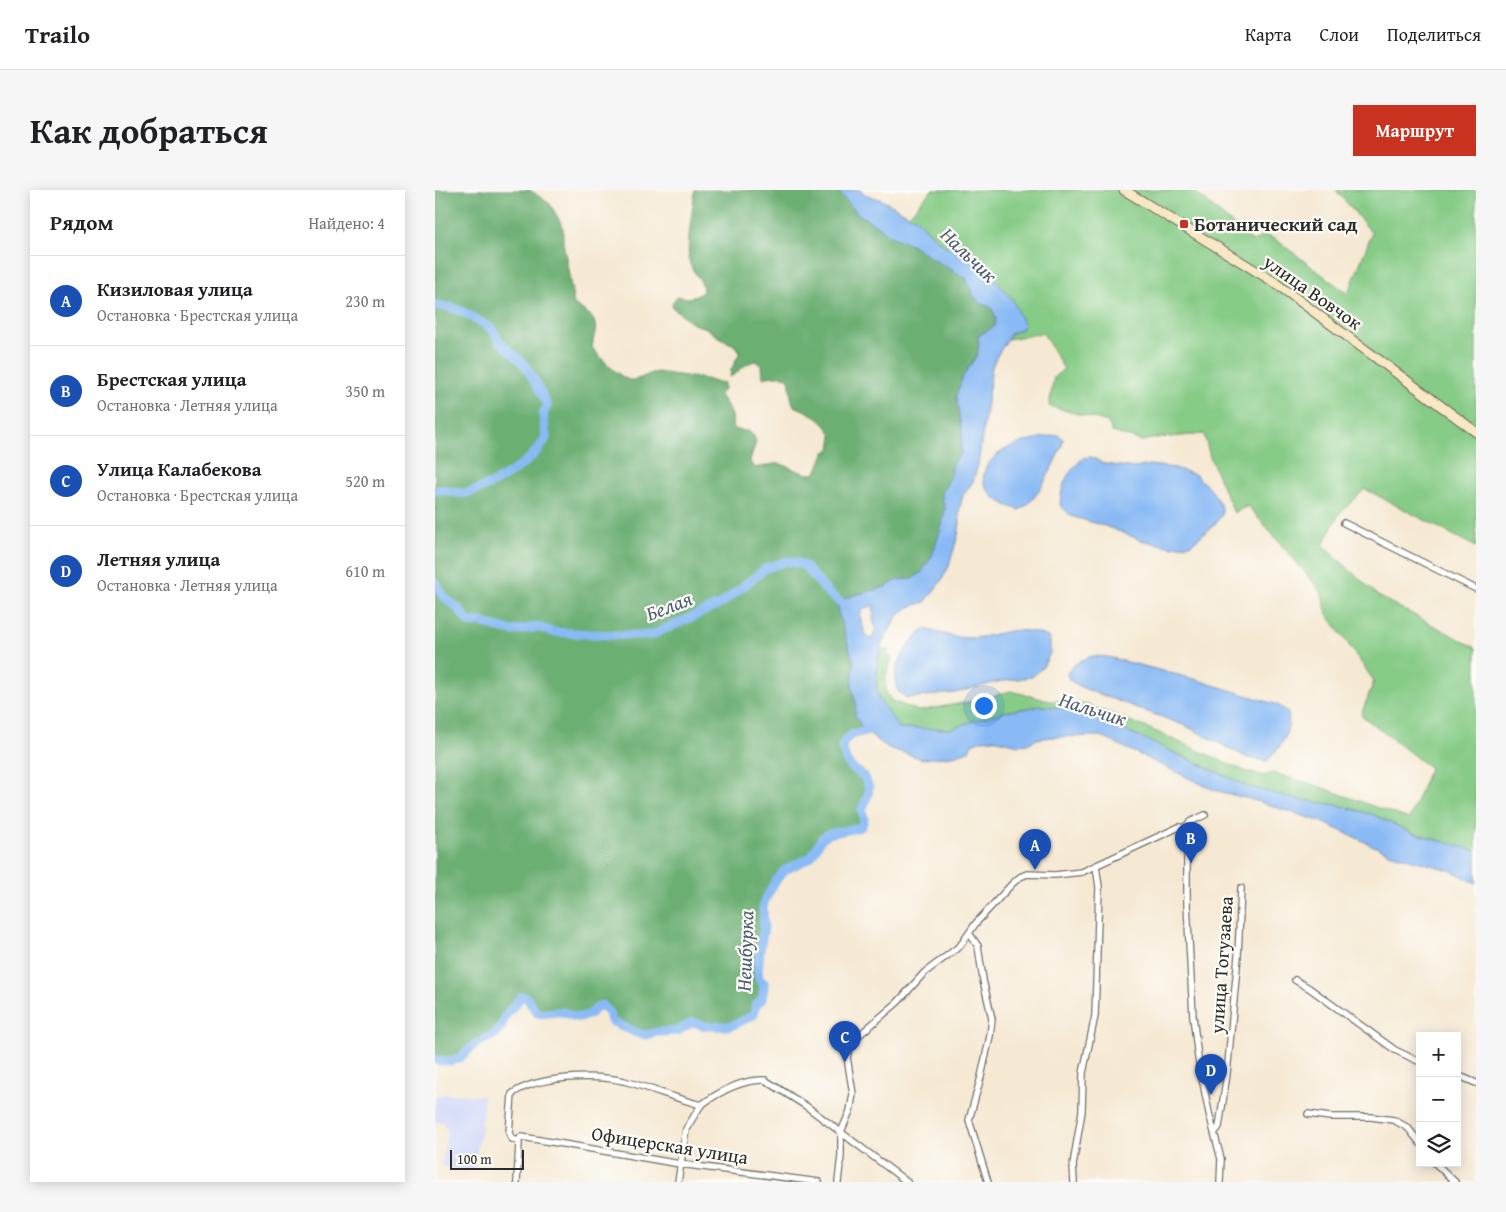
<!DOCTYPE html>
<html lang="ru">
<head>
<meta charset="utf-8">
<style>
  :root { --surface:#fff; --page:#f6f6f6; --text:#202124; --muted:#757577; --line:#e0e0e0; --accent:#c8321e }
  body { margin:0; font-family:"Gentium Book Plus",serif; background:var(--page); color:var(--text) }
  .controls { position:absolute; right:15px; bottom:15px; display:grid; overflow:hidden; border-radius:0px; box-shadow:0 2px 12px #0003 }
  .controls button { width:45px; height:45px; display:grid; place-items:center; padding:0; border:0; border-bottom:1px solid var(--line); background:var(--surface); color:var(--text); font:25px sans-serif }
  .scale { position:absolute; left:15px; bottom:12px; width:74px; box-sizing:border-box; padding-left:5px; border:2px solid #2b2b2b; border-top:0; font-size:14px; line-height:18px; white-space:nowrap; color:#2b2b2b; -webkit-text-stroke:4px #fdfcf7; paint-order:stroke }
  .you { position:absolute; left:548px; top:515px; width:18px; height:18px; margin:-12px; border:4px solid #fff; border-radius:50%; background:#1a73e8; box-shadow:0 0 0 8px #1a73e833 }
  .badge { display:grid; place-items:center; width:32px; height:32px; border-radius:50%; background:var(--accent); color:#fff; font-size:16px; font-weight:700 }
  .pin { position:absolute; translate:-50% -41px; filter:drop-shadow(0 1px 2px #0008) }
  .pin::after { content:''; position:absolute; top:26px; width:18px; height:15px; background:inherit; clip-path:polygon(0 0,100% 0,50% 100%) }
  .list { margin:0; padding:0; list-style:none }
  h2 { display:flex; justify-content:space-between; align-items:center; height:65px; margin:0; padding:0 20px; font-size:21px }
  h2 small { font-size:16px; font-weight:400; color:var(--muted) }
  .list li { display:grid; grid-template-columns:32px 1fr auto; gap:15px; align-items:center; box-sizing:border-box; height:90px; padding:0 20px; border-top:1px solid var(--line) }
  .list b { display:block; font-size:19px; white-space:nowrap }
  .list p { margin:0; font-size:16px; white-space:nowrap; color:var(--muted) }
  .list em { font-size:16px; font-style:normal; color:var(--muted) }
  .icon { flex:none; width:28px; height:28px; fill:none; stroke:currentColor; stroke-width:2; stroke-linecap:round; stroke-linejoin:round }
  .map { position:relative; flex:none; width:1041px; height:992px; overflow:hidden; border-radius:0px }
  header { display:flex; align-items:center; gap:30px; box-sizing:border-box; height:70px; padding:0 25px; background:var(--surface); border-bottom:1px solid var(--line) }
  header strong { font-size:24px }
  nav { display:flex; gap:28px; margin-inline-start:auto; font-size:18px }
  .intro { display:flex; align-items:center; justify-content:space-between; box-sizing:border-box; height:120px; padding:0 30px }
  h1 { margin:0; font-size:35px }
  .button { padding:12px 22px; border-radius:0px; background:var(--accent); color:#fff; font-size:18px; font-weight:700 }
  main { display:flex; gap:30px; padding:0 30px }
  aside { flex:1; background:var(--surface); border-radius:0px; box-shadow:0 2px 12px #0003 }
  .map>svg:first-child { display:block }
  .built { fill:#d1d9f9 }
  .green { fill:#86cb86; stroke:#587b58 }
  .forest { fill:#6caf73; stroke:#4c6d4f }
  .water { fill:#89baf5; stroke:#5a7290; fill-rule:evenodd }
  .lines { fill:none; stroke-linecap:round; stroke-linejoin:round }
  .river { stroke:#89baf5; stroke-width:9 }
  .street-casing { stroke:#726e66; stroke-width:8 }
  .secondary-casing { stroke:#726e66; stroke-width:11 }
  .street { stroke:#fff; stroke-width:5.5 }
  .secondary { stroke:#f8e8c3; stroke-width:9 }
  .poi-dot { fill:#c8321e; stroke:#fdfcf7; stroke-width:2 }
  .labels { text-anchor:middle; stroke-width:4.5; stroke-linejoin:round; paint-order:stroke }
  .poi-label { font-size:19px; font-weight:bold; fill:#2b2b2b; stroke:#fdfcf7; text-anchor:start }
  .street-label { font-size:19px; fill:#2b2b2b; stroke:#fdfcf7 }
  .water-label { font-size:20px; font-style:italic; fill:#4c5d72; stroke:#fdfcf7 }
</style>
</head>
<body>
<header>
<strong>Trailo</strong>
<nav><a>Карта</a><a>Слои</a><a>Поделиться</a></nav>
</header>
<div class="intro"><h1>Как добраться</h1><a class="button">Маршрут</a></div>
<main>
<aside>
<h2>Рядом<small>Найдено: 4</small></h2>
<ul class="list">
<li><span class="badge" style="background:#1a4fb4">A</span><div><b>Кизиловая улица</b><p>Остановка · Брестская улица</p></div><em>230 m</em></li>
<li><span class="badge" style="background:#1a4fb4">B</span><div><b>Брестская улица</b><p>Остановка · Летняя улица</p></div><em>350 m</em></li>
<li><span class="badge" style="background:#1a4fb4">C</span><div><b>Улица Калабекова</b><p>Остановка · Брестская улица</p></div><em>520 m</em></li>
<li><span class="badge" style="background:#1a4fb4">D</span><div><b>Летняя улица</b><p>Остановка · Летняя улица</p></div><em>610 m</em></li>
</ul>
</aside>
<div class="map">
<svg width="1041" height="992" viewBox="0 0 1041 992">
  <rect width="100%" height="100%" fill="#fdfcf7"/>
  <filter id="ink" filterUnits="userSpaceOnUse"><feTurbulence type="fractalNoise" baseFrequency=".02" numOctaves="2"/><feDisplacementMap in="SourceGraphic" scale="10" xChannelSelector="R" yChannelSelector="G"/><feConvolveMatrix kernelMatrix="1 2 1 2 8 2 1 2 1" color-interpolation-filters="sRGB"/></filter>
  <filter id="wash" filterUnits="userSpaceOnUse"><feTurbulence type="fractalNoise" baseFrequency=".0096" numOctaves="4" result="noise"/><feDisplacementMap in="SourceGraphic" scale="20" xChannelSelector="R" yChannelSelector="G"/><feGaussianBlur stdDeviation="1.12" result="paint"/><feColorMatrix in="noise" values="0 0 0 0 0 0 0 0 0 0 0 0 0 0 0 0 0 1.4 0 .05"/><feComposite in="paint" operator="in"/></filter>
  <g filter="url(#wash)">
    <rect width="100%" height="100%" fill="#f6e9d4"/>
    <!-- built -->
    <path class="built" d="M10,904L49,906L46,932L43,933L47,935L38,979L31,981L6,976L13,939L9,938V933L0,931V907Z"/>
    <!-- green -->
    <path class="green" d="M497,0H758L818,52L828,45L840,49L913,104L937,43L901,0H1041V357L930,299L904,324L888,355L943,406L1041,458V661L975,642L939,625L903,615L865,610L814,597L692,541L635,519L606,516L569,522L535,532L516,539L464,538C457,529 449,519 444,509C437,495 442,473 446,459L453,460L452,465L457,468L450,488L451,502L457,511L484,521L544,510L576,501L615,511H630L651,514L715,539L812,582L829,586L838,583L877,594L974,629L995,578L926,525L939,491L892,424L886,401L813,316L799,323L775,267L769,244L722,248L707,251L677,242L673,232L614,216L619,187L629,179L608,143L573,149L576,143L585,140L554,82L526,62L512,57L502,50L483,30L474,25Z"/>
    <!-- forest -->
    <path class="forest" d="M0,0H95L115,14L125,31L128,38V51L139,114L155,125L159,131L161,137L157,157C161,164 188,191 196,190C206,190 214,182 223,182L271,189L283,193L289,192V199L285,205C291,215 300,223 297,235L301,240L314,241L319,246L321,252L315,271L318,277C328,279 336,272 346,274C357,277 370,287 381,283L389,263L395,259L397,245C389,230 375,222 359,216C349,195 367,180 328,188L327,175L321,171C310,172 305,182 295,187L296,180L305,162L301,156L288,150L271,138L258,134L237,117L238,111L243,106C253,109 261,108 268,101C268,88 256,83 254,70C251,54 258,18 260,0H402L423,24L447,38L455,46L478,55L496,68L531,88L539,106L545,113L555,117L558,121L561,129L559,137L543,146L544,154L542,165L528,186L521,206L527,243L526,263L518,274L516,285L507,303V310L510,318L507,335L497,366L486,383L476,389L462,390L451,397L416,406L403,416V422L419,474L417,498L421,514L420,525L427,538L431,542C419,543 411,544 407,557L411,570L416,577L429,586L434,598L433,605L427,620L429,630L426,637C415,642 402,638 392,644C384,650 384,659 377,666C372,670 365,671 360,674C347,681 342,690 335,702C333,705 331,708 329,712C326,722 331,737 327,750C324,762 319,783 329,793C330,808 322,812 319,824L296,836H269L259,832L254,834L243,841L222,842L211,845L201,843L176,831L174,822L167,815C160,817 158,824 150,826C137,830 137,823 127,822C118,821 110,825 102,823L91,807H86L71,826L66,838L60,844L40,854L25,868L15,871L0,870Z"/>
    <!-- water -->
    <path class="water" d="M402,0H425L429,4L445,9L483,30L502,50L512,57L535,65L554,82L577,109L589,135L585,140L576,143C570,155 561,165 557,177L543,275L538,292L528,305L524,321L525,333L523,345L514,376L507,390L490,412L472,418L462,427L448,451L443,468L441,495L443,508L464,538L516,539L535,532L569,522L606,516L635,519L692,541L814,597L865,610L903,615L939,625L975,642L1041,661V693L1017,681L954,663L887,632L822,611L779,600L665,546L616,547L602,549L592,554L584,555L558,549L547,550L537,554L534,561L518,566L488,569L453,558L427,538L420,525L421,514L417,498L419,473L403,422V416L409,409L416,406L451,397L462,390L476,389L486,383L497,366L507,335L510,318L507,309V303L516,285L518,274L526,263L527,243L521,206L528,186L542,165L544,154L543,146L559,137L561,129L558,121L555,117L545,113L538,105L531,88L496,68L478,55L455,46L446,38L423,24ZM439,415L438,430L441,438L438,447L435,449L430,445L425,426L427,420Z
      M624,245L628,249L627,256C617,276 604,311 584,320C577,317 569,315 563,310C538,293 548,272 571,259C586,251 607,247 624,245Z
      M656,267L670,274L700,278L714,275L740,278L761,285L778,302L787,318V325L778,336L756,354L737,357L706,350L673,337L636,326L625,315C627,291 632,284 648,268Z
      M489,439C505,443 520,448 536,448C549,448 562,443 575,441C588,439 601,442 613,447L615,452V463L608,477L597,487L562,492L520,503L472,508C469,506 465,504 463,501C452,483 475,449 489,439Z
      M657,466L673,467L759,489L843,515L853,522C857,541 845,559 832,571L813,568L751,536L648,498L634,490L632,484C637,473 647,470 657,466Z"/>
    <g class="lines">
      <!-- river -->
      <path class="river" d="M0,115L18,118L28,122L56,138L65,152L89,174L101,193L112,215L108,225L111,248C98,272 58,297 31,303C21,305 10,298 0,300
        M0,393L9,407L25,420L30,428L35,433L46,432L63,438L79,441L103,437L117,442L176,445H217L286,414L331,378L352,371L362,373L370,376L391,401L409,415
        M0,870L15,871L25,868L40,854L60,844L66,838L70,826L86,807H91L102,823C110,825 118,821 127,822C137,823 137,830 150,826C158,824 160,817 167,815L174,822L176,831L201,843L211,845L222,842L243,841L254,834L259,832L269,836H296L317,826L319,824L321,815L327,809L329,798V793L324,789L323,782L325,759L329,737L328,718L330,710L341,690L350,680L376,667L387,648L393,644L426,637L429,630L427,620L433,605L434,598L429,586L416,577L411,570L407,557C412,540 429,544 442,537"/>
    </g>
  </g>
  <g filter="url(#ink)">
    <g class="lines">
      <!-- street casing -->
      <g class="street-casing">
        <path id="street" d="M909,333L1041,399
          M749,638L752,646V714L758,826L763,868L774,923L786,969L785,992
          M534,743L543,756L548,790L557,829L555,846L546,887L534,930L553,992
          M860,790L874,798L960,860L985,872
          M1022,885L1041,893
          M873,924L895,927H936L959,930L973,938L985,953
          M780,942L784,937L792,884L803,766L806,698
          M83,951L86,947L93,948L245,974L384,992
          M1000,973L1020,992
          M82,992L84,953L83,951L77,949L74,943L77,904C101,886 160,884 189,891C215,898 240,908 266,915C284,902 308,889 330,890L371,916L472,992
          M243,992L251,939L266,915
          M403,992L406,966V942L415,921L418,904L412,867L416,854L421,848L463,812L489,783L525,756L541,733L577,694L585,687L592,684L620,685L647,682L744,637L749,638L755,632L770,625
          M639,992L638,975L647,921L648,883L660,826L664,697L661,676"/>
      </g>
      <!-- secondary casing -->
      <g class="secondary-casing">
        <path id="secondary" d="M689,0L839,92L1041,242"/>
      </g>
      <!-- street -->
      <use href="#street" class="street"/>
      <!-- secondary -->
      <use href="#secondary" class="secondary"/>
    </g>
  </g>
  <!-- markers -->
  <rect class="poi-dot" x="744" y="29" width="10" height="10" rx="2.5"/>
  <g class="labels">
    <!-- poi labels -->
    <g class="poi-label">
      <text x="759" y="41">Ботанический сад</text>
    </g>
    <!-- street labels -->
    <g class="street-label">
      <text transform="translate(878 102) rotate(35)" y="7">улица Вовчок</text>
      <text transform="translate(786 775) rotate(-86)" y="7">улица Тогузаева</text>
      <text transform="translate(235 955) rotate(9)" y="7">Офицерская улица</text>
    </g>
    <!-- water labels -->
    <g class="water-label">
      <text transform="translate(534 65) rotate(44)" y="7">Нальчик</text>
      <text transform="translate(234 416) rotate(-21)" y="7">Белая</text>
      <text transform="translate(658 519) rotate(18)" y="7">Нальчик</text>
      <text transform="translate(310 761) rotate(-88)" y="7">Нешбурка</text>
    </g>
  </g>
</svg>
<div class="controls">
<button>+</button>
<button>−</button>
<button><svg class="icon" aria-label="layers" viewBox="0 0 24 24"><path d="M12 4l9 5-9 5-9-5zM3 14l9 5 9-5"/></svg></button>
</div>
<div class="scale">100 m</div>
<div class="you"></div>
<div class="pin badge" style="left:600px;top:680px;background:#1a4fb4">A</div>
<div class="pin badge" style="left:756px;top:673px;background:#1a4fb4">B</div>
<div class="pin badge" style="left:410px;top:872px;background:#1a4fb4">C</div>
<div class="pin badge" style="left:776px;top:905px;background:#1a4fb4">D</div>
</div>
</main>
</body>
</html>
